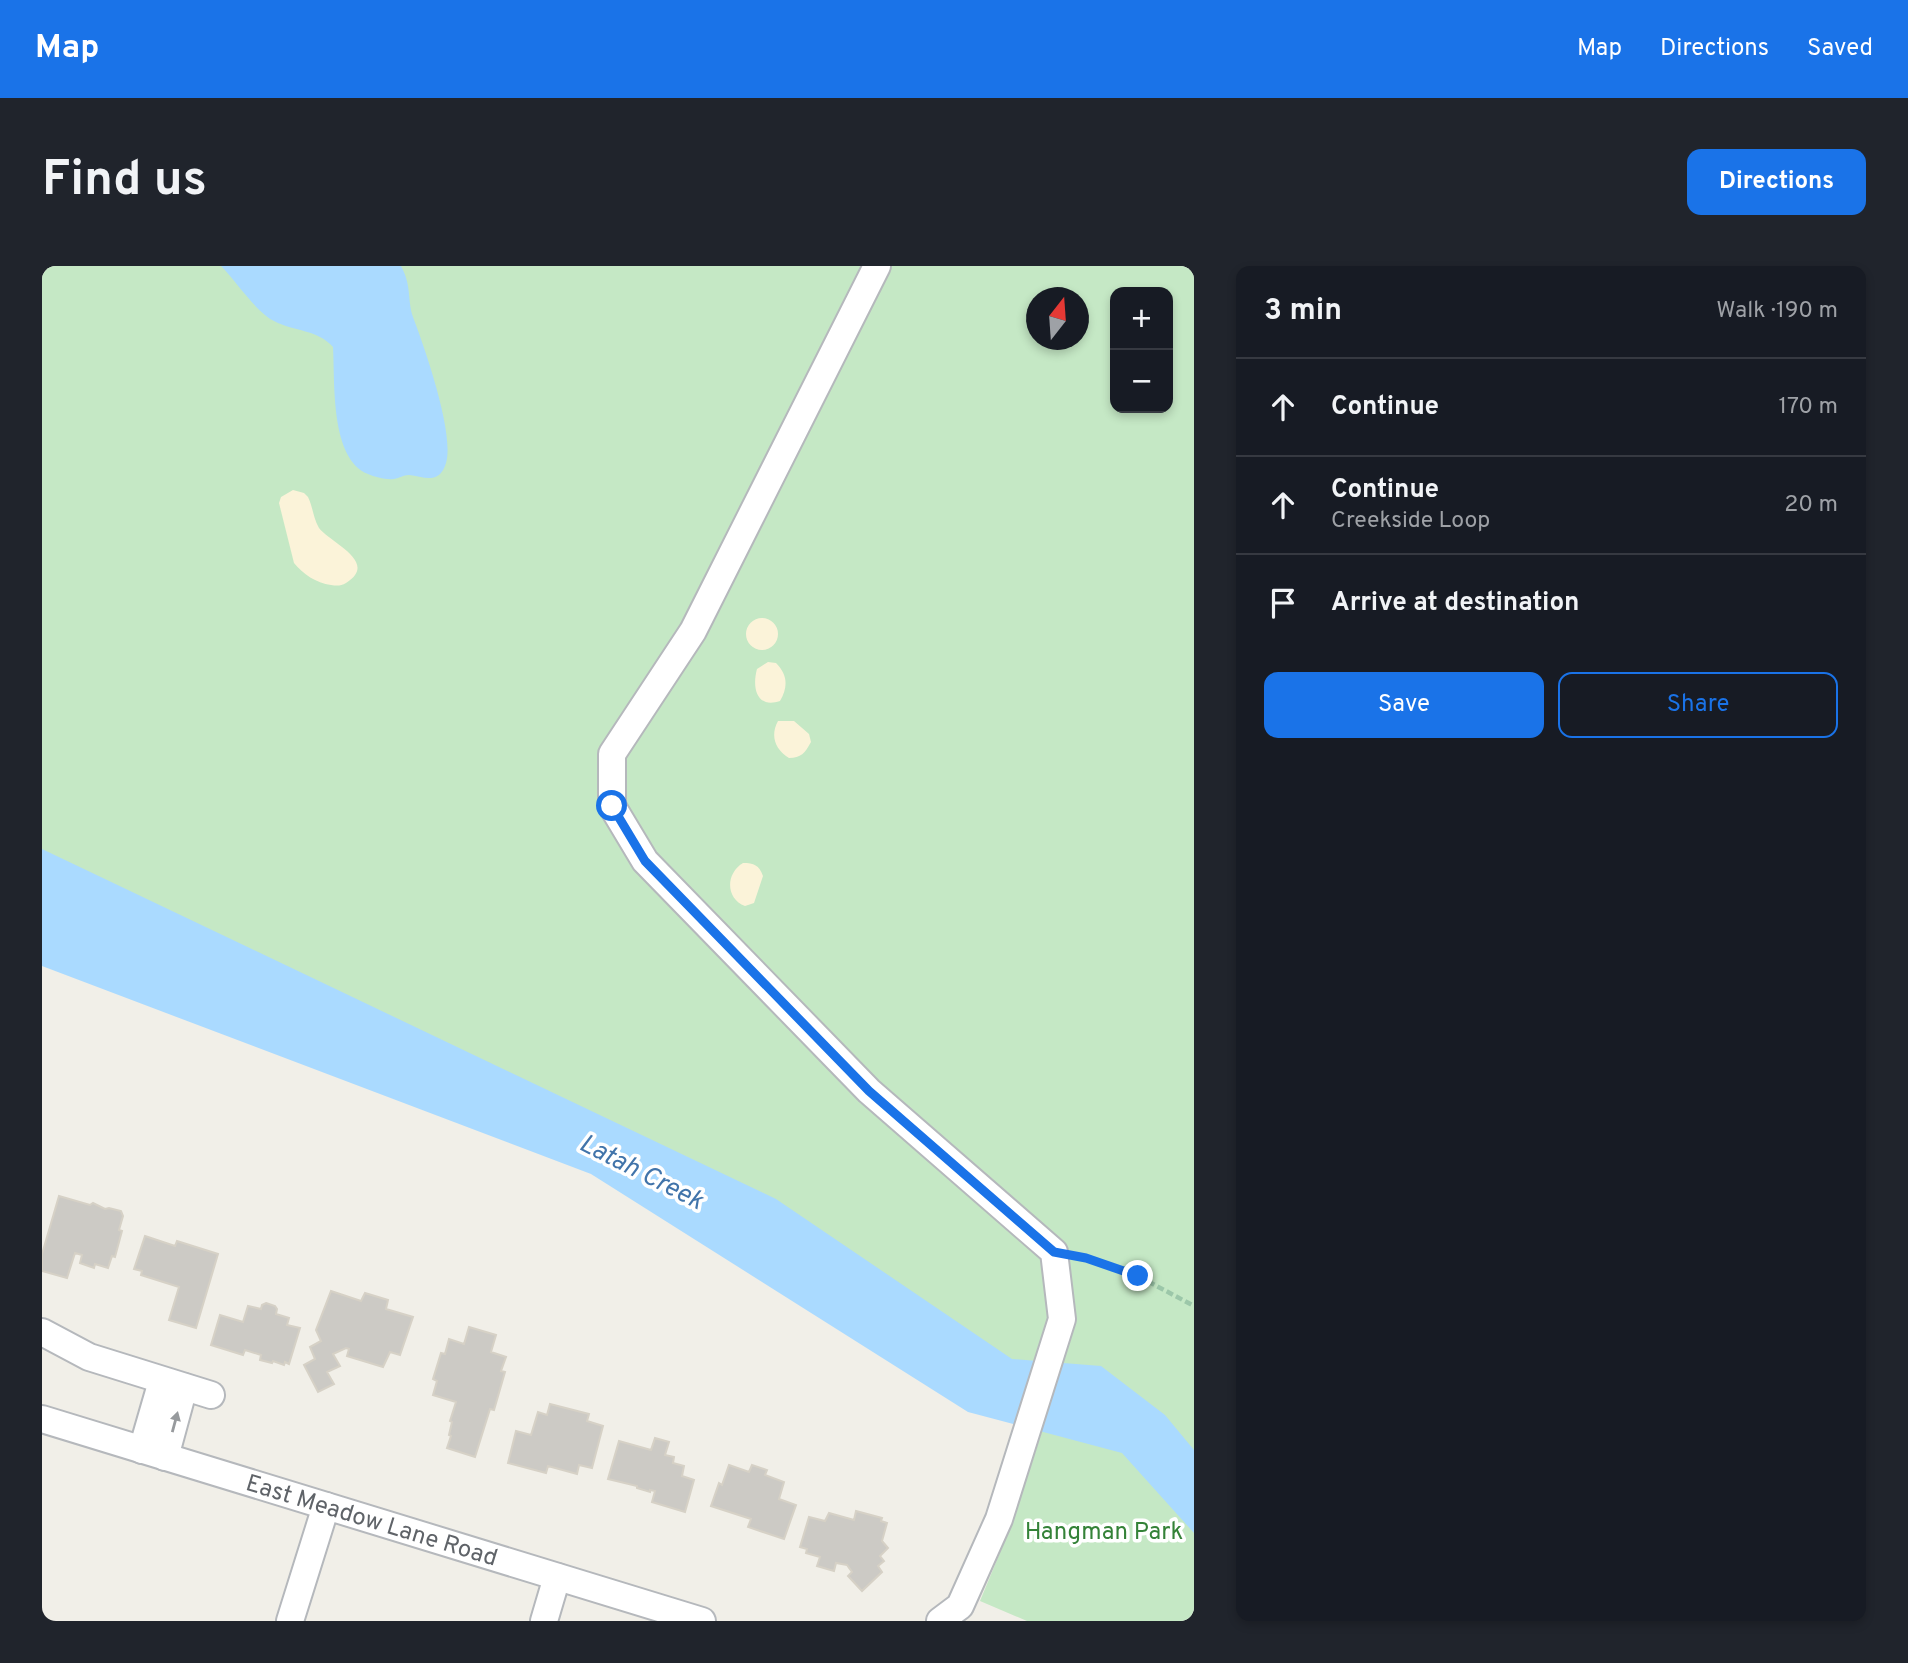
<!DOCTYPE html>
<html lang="en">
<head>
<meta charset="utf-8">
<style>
  :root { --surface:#171b24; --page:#20242c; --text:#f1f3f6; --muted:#9ea1a6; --line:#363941; --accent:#1a73e8 }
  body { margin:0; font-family:Overpass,sans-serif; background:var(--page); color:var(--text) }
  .controls { position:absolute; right:21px; top:21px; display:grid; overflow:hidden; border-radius:14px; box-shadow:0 4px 10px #0003 }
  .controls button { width:63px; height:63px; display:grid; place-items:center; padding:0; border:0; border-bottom:2px solid var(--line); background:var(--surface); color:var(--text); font:35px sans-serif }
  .compass { position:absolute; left:984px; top:21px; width:63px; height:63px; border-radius:50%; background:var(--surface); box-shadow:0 4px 10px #0003; rotate:17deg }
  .stop { position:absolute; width:21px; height:21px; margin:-16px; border:5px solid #1a73e8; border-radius:50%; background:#fff }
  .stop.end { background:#1a73e8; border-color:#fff; box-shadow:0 2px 7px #0008 }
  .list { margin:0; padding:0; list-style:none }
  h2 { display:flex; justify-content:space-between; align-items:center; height:91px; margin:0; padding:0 28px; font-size:30px }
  h2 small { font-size:23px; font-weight:400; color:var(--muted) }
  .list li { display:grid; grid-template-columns:46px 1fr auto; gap:21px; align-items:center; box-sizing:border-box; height:98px; padding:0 28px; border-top:2px solid var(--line) }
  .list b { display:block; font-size:26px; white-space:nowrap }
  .list p { margin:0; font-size:23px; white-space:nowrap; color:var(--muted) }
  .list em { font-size:23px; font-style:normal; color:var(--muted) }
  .actions { display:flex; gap:14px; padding:21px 28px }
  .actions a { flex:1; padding:16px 0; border:2px solid var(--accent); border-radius:14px; text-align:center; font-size:24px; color:var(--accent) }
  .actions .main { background:var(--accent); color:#fff }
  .icon { flex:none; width:38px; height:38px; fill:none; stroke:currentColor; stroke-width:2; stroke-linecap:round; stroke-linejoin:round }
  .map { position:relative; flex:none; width:1152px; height:1355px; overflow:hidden; border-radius:14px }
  header { display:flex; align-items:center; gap:42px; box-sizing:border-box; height:98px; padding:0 35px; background:var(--accent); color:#fff }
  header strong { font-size:33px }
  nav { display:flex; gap:38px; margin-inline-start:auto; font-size:24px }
  .intro { display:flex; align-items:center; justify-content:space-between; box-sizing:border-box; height:168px; padding:0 42px }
  h1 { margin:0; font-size:49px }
  .button { padding:18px 32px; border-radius:14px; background:var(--accent); color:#fff; font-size:24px; font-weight:700 }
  main { display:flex; gap:42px; padding:0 42px }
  aside { flex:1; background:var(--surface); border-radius:14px; box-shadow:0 4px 10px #0003 }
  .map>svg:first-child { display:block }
  .green { fill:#c5e8c5; fill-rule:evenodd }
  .sand { fill:#fbf3d9 }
  .water { fill:#aadaff }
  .building { fill:#cccac5; stroke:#d6d1c6; stroke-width:2 }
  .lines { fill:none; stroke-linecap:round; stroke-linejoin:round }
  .minor-casing { stroke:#b5b8bc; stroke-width:30 }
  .path { stroke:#9cc7a9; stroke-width:4.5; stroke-dasharray:7 3.5; stroke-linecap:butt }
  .minor { stroke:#fff; stroke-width:26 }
  .oneway { fill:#979a9d }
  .route { stroke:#1a73e8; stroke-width:9 }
  .labels { text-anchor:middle; stroke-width:7; stroke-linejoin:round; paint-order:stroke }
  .street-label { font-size:24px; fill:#5f6368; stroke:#fff }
  .park-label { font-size:24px; fill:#348238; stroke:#fff }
  .water-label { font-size:26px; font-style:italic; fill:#4174aa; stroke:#fff }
</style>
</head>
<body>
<header>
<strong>Map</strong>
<nav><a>Map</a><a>Directions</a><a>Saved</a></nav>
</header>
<div class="intro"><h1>Find us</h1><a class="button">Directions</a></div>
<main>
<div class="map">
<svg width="1152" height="1355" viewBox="0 0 1152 1355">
  <rect width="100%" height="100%" fill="#f1efe8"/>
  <!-- green -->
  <path class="green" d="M0,0H1152V1355H985L938,1335L971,1255L1007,1143L728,972L0,653ZM1073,26H1126V142H1073ZM994,32H1036V74H994Z"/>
  <!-- sand -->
  <path class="sand" d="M251,224L262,227L266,231C271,241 271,252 277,262C287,276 338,296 304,317C299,320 295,320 289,319C274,317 261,308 252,297L237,237L239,231Z
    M704 368a16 16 0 1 1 32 0a16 16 0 1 1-32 0Z
    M726,396L734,397C746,409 746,421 738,435C714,443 710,421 715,403Z
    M736,455H752L767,468L769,476C763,487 759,492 747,492C733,483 728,470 736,455Z
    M701,597C712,597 717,599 721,610L712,637L703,640C684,633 683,608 701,597Z"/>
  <!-- water -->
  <path class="water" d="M179,0H359C370,20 365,33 371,51C382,80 415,173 403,200C396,218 382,211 367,209C361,209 358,212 352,213C344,214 333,211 326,208C288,193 293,116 291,81C275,63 253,66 232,55C214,46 194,15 179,0Z
    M0,583L734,933L970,1093L1059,1100L1123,1149L1152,1184V1267L1080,1187L926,1146L549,908L0,700Z"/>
  <!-- building -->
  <path class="building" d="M17,930L48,939L51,937L63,943L67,942L79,945L81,950L77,964L80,965L73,991L70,990L66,1002L53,998L52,1002L38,997L40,989L33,987L25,1012L0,1005V988Z
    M103,970L133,980L135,975L176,988L154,1062L127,1054L137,1021L99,1009L100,1005L92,1003Z
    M289,1025L319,1035L323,1027L346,1034L344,1043L371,1051L358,1089L348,1086L341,1101L305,1090L307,1083L304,1082L291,1088L298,1100L285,1106L292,1118L276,1126L262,1099L273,1093L268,1081L279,1075L274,1064Z
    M224,1037L233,1040L235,1043L234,1048L247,1052L245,1059L258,1062L247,1098L243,1096L242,1099L231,1095L230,1097L218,1094L219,1089L203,1084L201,1089L169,1079L178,1049L201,1056L206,1040L219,1043L220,1039Z
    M427,1061L454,1069L449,1086L464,1091L459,1105L463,1106L452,1144L448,1143L433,1191L405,1182L409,1170L407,1169L410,1156L408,1155L414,1136L391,1129L395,1115L391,1113L399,1087L403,1088L407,1073L422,1078Z
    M508,1138L547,1148L545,1155L561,1160L550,1202L537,1199L535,1208L506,1200L504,1207L466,1197L474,1165L489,1169L496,1146L505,1149Z
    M613,1172L627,1176L623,1189L632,1191L631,1197L642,1200L640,1210L652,1214L643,1246L610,1236L613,1225L608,1224V1226L595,1222V1220L566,1213L577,1175L609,1184Z
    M687,1199L707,1206L710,1199L725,1204L723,1209L742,1216L737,1233L754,1239L742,1273L706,1261L709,1253L669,1240L677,1217L680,1219Z
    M814,1245L840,1252L839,1255L845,1257L840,1275L846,1282L838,1290L842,1295L836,1300L840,1306L820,1325L806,1310L810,1306L805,1299L794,1297L792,1305L775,1300L778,1291L764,1287L765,1283L758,1281L767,1251L783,1255L787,1247L812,1254Z"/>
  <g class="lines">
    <!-- minor casing -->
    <g class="minor-casing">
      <g id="minor">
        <path d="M835,0L651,365L570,488V540L603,595L827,825L1012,986L1020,1053L957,1253L918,1340L898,1355"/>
        <path d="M0,1066L47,1091L169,1129"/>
        <path id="s1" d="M0,1153L660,1355"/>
        <path d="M100,1184L120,1115"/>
        <path d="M123,1191L142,1121"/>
        <path d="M248,1355L284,1240"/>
        <path d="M502,1355L515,1311"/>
      </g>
    </g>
    <!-- path -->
    <path class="path" d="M1037,991L1096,1010L1152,1040"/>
    <!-- minor -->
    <use href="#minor" class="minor"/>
  </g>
  <!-- one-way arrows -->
  <defs><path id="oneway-solid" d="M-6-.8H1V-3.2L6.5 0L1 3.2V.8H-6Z" transform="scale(1.75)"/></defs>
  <use class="oneway" href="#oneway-solid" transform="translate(133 1156) rotate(-75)"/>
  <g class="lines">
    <!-- route -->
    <path class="route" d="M570,540L603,595L827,825L1012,986L1044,992L1096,1010"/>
  </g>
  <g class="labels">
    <!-- street labels -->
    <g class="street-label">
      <text dy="8" stroke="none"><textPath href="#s1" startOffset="345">East Meadow Lane Road</textPath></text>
    </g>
    <!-- park labels -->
    <g class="park-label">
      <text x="1062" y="1273">Hangman Park</text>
    </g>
    <!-- water labels -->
    <g class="water-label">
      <text transform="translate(600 905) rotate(27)" y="9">Latah Creek</text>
    </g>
  </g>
</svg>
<div class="controls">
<button>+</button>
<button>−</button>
</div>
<svg class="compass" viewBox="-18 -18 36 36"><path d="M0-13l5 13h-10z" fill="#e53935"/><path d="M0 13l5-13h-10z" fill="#9ea1a6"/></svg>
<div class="stop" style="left:570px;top:540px"></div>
<div class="stop end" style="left:1096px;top:1010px"></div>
</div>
<aside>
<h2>3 min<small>Walk · 190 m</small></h2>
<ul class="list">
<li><svg class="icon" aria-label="ahead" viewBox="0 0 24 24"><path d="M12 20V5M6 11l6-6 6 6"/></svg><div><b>Continue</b></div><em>170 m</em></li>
<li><svg class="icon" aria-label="ahead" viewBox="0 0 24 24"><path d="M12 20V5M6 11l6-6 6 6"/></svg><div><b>Continue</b><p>Creekside Loop</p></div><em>20 m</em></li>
<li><svg class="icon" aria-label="arrive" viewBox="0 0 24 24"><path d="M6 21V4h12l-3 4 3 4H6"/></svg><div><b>Arrive at destination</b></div></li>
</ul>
<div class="actions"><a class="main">Save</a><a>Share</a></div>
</aside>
</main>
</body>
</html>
